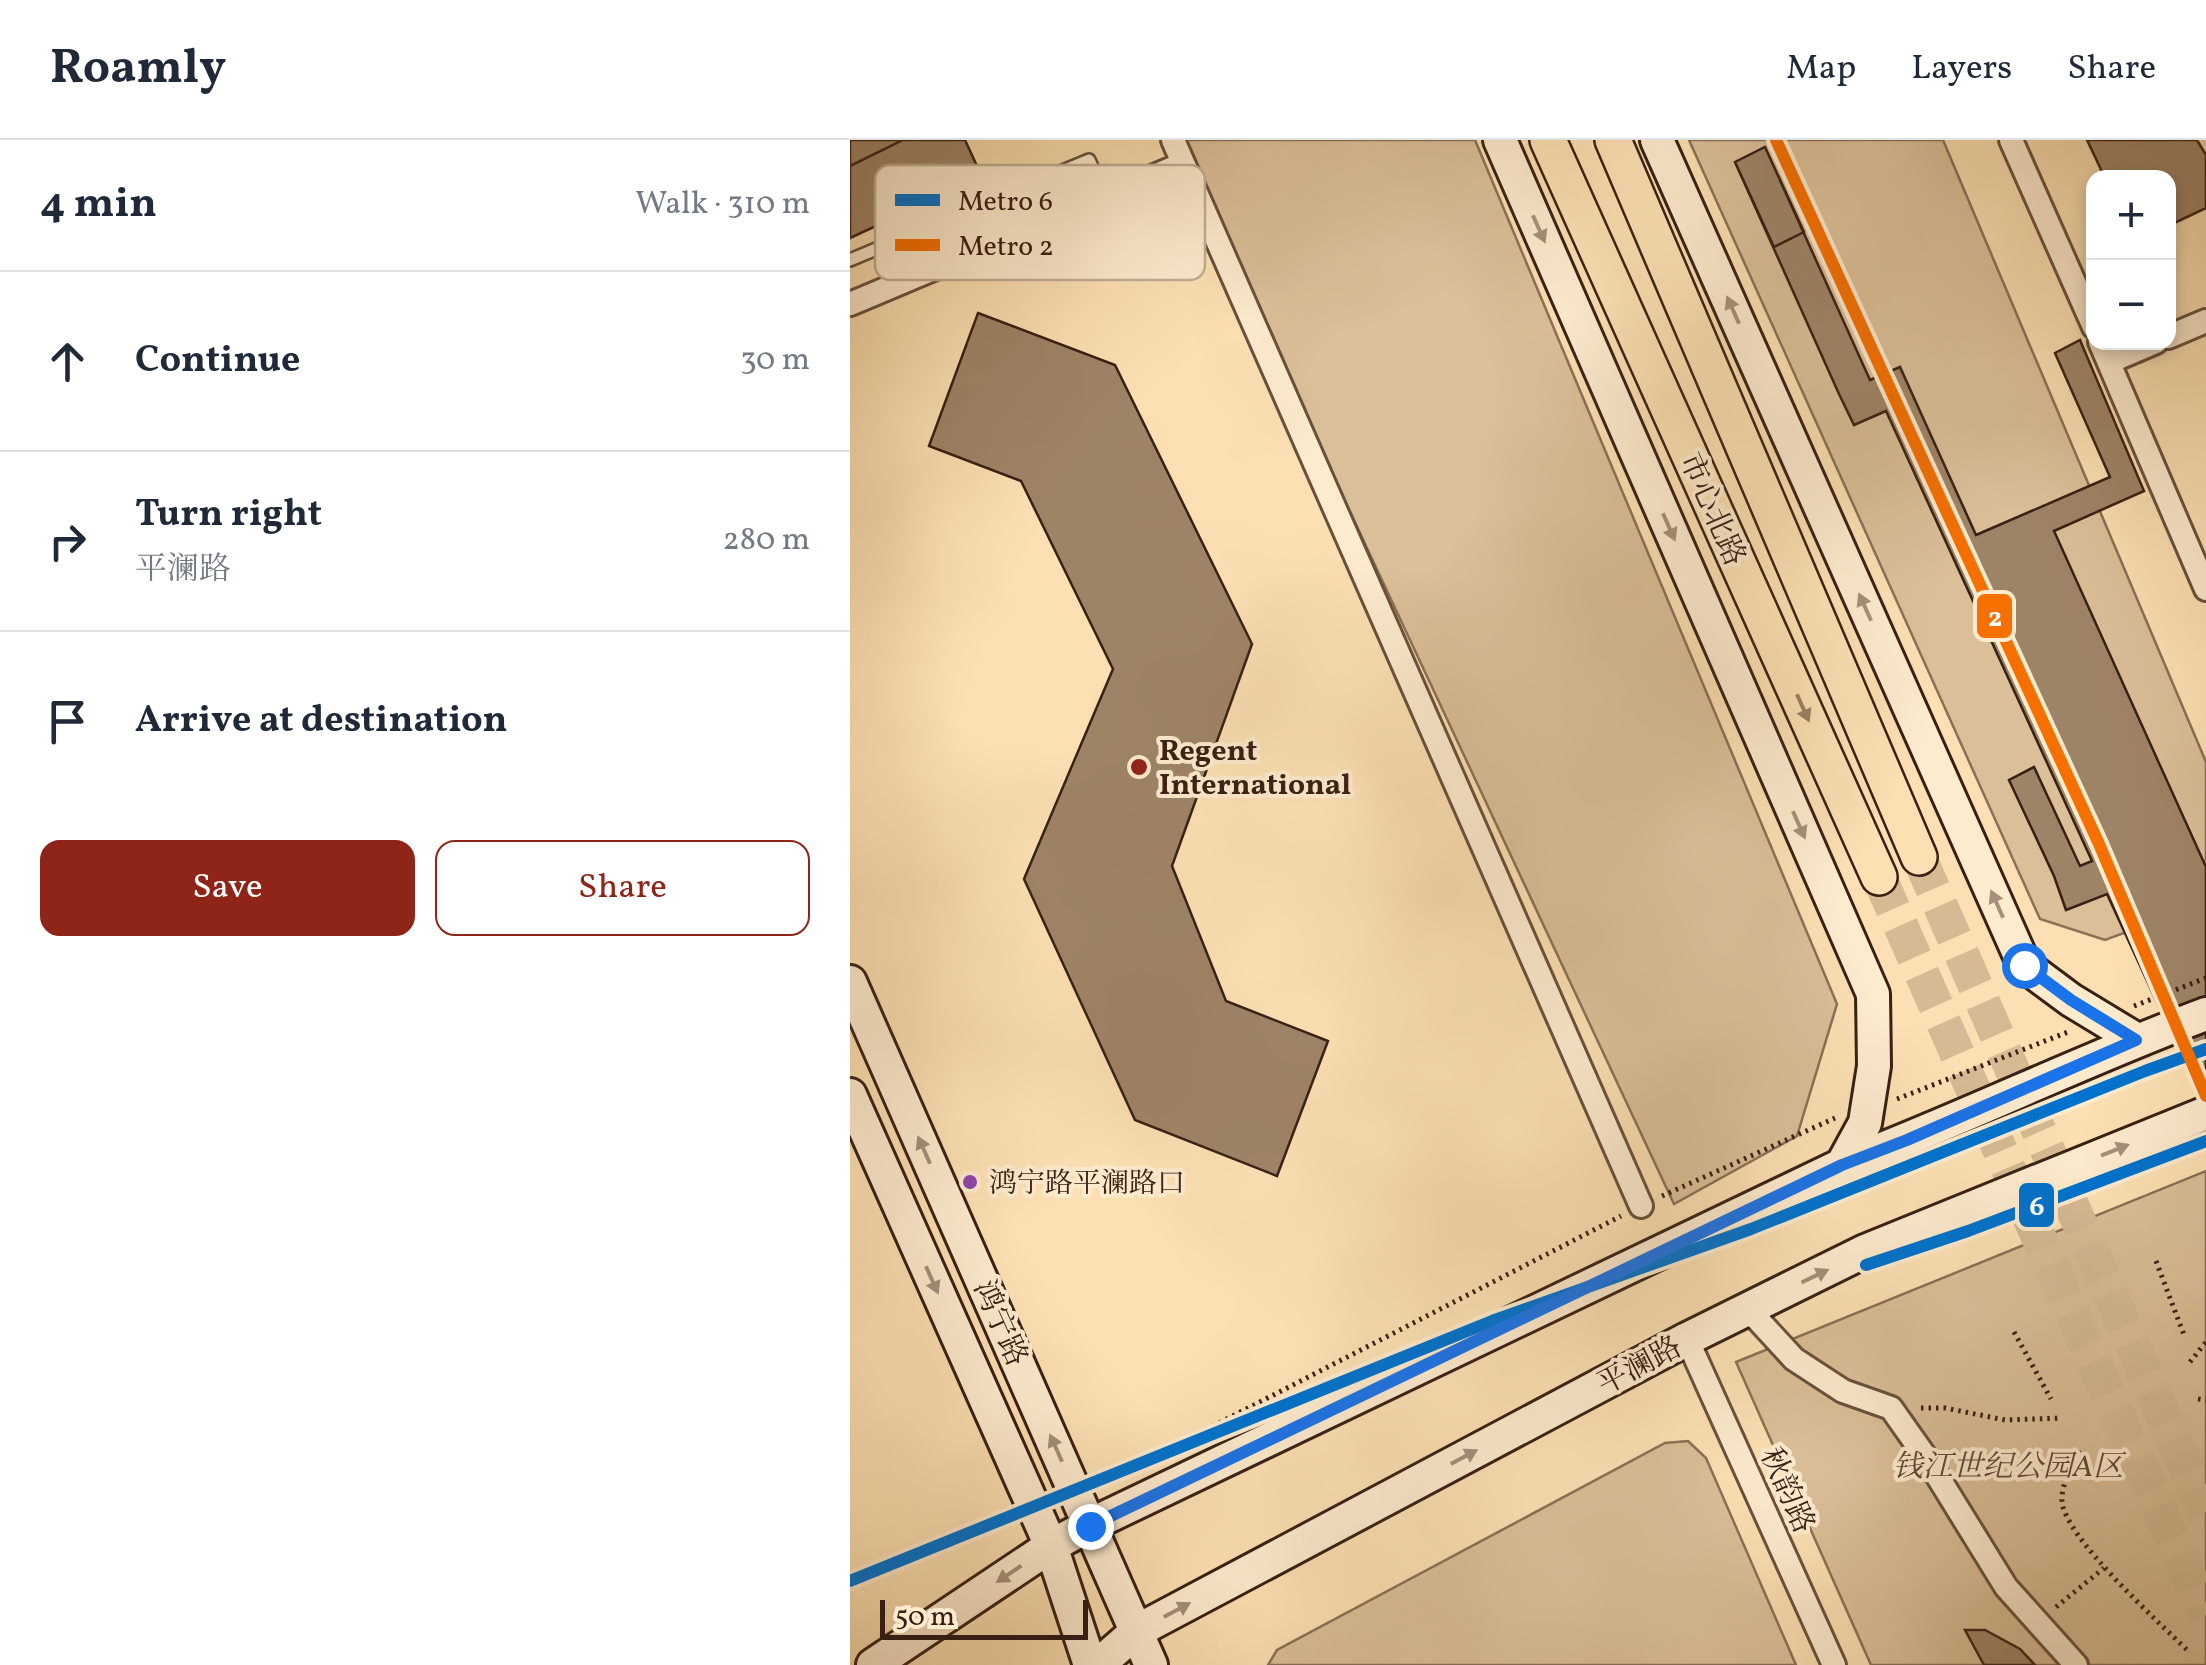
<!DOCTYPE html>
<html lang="en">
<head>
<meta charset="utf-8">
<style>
  :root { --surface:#fff; --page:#f6f6f7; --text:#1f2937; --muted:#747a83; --line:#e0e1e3; --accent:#8f2418 }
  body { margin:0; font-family:Vollkorn,"Noto Serif SC",serif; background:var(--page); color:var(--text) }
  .controls { position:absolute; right:30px; top:30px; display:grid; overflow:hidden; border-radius:20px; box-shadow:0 5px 15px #0003 }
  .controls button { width:90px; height:90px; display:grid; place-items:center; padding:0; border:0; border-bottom:2px solid var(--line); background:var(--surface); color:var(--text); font:50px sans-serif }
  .scale { position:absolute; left:30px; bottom:25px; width:208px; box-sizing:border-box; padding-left:10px; border:5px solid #382015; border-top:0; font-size:28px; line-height:35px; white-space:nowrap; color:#382015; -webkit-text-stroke:8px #fdebce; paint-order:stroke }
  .stop { position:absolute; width:30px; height:30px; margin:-22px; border:8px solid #1a73e8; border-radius:50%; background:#fff }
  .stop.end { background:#1a73e8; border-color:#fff; box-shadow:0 2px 10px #0008 }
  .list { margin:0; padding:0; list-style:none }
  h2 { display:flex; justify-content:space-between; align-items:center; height:130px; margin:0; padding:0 40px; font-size:42px }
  h2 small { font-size:32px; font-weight:400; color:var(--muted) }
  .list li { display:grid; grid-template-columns:65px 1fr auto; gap:30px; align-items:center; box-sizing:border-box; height:180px; padding:0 40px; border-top:2px solid var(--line) }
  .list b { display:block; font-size:38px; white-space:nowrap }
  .list p { margin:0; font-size:32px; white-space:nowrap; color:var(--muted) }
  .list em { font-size:32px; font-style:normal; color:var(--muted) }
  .actions { display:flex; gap:20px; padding:30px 40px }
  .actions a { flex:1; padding:22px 0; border:2px solid var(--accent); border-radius:20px; text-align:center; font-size:35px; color:var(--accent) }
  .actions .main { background:var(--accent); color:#fff }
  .icon { flex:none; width:55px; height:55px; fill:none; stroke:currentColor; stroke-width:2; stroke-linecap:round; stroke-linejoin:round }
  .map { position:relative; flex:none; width:1356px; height:1525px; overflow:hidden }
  header { display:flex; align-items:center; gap:60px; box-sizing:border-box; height:140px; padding:0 50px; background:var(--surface); border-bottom:2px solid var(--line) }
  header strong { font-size:48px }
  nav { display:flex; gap:55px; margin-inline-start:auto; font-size:35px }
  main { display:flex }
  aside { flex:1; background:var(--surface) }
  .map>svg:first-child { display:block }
  .green { fill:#dbbf98; stroke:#8a7056; stroke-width:2.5 }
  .building { fill:#9e8467; stroke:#382015; stroke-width:2.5 }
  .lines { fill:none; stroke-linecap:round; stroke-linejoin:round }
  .primary-tunnel { stroke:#d5ba93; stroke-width:35; stroke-dasharray:35 18; stroke-linecap:butt }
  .lane-casing { stroke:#69503c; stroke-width:16 }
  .street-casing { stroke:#69503c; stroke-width:28 }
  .secondary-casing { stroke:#382015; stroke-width:38 }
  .primary-casing { stroke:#382015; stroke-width:40 }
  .path { stroke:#382015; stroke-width:5; stroke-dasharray:2.5 5; stroke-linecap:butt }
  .lane { stroke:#fdebce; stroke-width:11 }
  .street { stroke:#fdebce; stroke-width:22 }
  .secondary { stroke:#fdebce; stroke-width:32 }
  .primary { stroke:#fce0b3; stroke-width:35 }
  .metro-1-casing { stroke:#fdebce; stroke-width:20 }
  .metro-2-casing { stroke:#fdebce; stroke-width:20 }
  .metro-1 { stroke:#0072ce; stroke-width:12 }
  .metro-2 { stroke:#f56f01; stroke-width:12 }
  .oneway { fill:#a4907b }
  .oneway2 { fill:#9a8064 }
  .route { stroke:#1a73e8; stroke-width:12 }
  .poi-dot { fill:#8f2418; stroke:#fdebce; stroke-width:4 }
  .bus-dot { fill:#8e44ad; stroke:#fdebce; stroke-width:4 }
  .labels { text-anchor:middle; stroke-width:8; stroke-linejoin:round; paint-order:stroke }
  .bus-label { font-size:28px; fill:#382015; stroke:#fdebce; text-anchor:start }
  .street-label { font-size:30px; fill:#382015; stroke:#fdebce }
  .poi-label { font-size:30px; font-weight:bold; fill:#382015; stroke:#fdebce; text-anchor:start }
  .park-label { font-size:30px; font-style:italic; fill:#614836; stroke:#fdebce }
  .key { fill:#fdebce; stroke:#c2ae96; stroke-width:2.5 }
  .key-label { font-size:28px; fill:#382015 }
  .line-badge { stroke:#fdebce; stroke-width:4 }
  .badge-label { font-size:28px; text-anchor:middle; font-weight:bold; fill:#fff }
</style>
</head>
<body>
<header>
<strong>Roamly</strong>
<nav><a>Map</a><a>Layers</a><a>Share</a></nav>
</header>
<main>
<aside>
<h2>4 min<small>Walk · 310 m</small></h2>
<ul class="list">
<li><svg class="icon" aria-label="ahead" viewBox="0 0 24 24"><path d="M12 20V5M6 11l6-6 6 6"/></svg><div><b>Continue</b></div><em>30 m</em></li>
<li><svg class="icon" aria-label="right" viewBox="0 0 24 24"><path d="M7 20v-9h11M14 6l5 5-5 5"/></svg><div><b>Turn right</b><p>平澜路</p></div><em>280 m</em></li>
<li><svg class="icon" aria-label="arrive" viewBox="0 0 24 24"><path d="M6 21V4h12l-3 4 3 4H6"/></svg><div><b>Arrive at destination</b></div></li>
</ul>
<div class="actions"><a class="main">Save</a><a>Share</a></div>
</aside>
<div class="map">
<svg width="1356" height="1525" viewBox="0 0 1356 1525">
  <rect width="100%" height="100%" fill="#fce0b3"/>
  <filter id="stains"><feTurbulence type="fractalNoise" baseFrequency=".002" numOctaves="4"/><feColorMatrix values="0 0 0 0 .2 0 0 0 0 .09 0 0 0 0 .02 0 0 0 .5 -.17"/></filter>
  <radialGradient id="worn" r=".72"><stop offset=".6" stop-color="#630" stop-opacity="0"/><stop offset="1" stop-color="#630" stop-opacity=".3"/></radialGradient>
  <!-- green -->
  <path class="green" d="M326,0H625L987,864L947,996L824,1064Z
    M839,0H1093L1356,622V763L1255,800L1190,779Z
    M1356,1031V1525H1021L886,1222Z
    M838,1301L856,1318L946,1525H418L427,1510L815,1303Z"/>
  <!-- building -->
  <path class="building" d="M0,0H115L132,37L0,98Z
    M0,0H53L0,26Z
    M1237,0H1347L1356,15V68L1318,86V38H1255Z
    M915,7L1020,240L1050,227L1126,395L1260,337L1205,213L1230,200L1294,351L1204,391L1356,727V969L1257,754L1216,770L1204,736L1159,640L1184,627L1230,726L1242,721L1036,271L1004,285L989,254L885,22Z
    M915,7L954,92L924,107L885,22Z
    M128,173L265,225L402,504L322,726L376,861L478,901L427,1036L285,980L174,739L263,529L171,341L79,306Z
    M1115,1490H1135L1170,1509L1185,1525H1134Z"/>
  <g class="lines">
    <!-- primary-tunnel -->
    <path class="primary-tunnel" d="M1069,717L1356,1372
      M1029,737L1356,1475"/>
    <!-- lane casing -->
    <g class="lane-casing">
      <path id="lane" d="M0,120L239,20L256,57"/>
    </g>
    <!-- street casing -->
    <g class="street-casing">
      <path id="street" d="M323,0L791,1066
        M1161,0L1244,187
        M0,164L333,24
        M1318,197L1356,181
        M1250,202L1356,449
        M1259,222L1306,202
        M898,1169L944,1219L993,1251L1041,1268L1077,1319L1156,1447L1226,1525
        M837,1199L984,1525"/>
    </g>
    <!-- secondary casing -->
    <g class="secondary-casing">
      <path id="secondary" d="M650,0L1023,854L1024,926L1015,983L992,1025
        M807,0L1174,825L1221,860L1287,900
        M0,842L301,1525
        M0,955L201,1406L240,1525
        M23,1525L201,1406L240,1385L992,1025C1115,978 1233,920 1356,874
        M248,1525L287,1491L837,1199L1015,1111L1356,973"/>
    </g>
    <!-- primary casing -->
    <g class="primary-casing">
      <path id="primary" d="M698,0L1029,737
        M763,0L1069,717"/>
    </g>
    <!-- path -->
    <path class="path" d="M1284,866L1356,838
      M1047,959L1218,892
      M812,1056L985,978
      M1306,1121L1334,1195
      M1164,1192L1201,1259
      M1340,1222L1356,1202
      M1348,1259L1356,1260
      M1071,1268H1095L1155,1280L1212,1278
      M325,1310L336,1300L771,1076
      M1229,1310C1223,1325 1211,1344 1212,1361C1214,1397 1309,1482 1337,1510
      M1206,1467L1254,1428"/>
    <!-- lane -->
    <use href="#lane" class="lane"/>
    <!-- street -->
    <use href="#street" class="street"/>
    <!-- secondary -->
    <use href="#secondary" class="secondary"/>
    <!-- primary -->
    <use href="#primary" class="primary"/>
    <!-- metro-1 casing -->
    <g class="metro-1-casing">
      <path id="metro-1" d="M1016,1125L1118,1091L1356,1001
        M0,1441L642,1181L901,1089L1295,931L1356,909"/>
    </g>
    <!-- metro-2 casing -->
    <g class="metro-2-casing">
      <path id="metro-2" d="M926,0L1249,704L1356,956"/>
    </g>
    <!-- metro-1 -->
    <use href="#metro-1" class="metro-1"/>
    <!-- metro-2 -->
    <use href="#metro-2" class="metro-2"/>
  </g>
  <!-- one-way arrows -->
  <defs><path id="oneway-solid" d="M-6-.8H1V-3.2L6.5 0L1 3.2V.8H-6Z" transform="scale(2.5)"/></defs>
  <g class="oneway">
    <use href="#oneway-solid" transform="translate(689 89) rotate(66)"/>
    <use href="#oneway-solid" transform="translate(883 170) rotate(-114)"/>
    <use href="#oneway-solid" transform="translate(819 387) rotate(66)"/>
    <use href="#oneway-solid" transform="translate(1015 467) rotate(-114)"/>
    <use href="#oneway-solid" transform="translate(949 685) rotate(66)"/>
    <use href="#oneway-solid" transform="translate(1147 764) rotate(-114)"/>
    <use href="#oneway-solid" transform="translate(74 1010) rotate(-114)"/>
    <use href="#oneway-solid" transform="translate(1265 1010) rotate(-22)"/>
    <use href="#oneway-solid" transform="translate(965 1136) rotate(-26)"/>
    <use href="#oneway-solid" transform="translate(82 1140) rotate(66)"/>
    <use href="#oneway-solid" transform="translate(206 1308) rotate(-114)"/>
    <use href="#oneway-solid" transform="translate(614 1317) rotate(-28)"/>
    <use href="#oneway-solid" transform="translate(159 1434) rotate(146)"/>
    <use href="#oneway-solid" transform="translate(327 1470) rotate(-28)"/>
  </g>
  <use class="oneway2" href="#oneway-solid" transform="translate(953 568) rotate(66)"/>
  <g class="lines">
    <!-- route -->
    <path class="route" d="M240,1386L992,1025L1057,1000L1286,900L1221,860L1174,825"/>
  </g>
  <!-- markers -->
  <circle class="poi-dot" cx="289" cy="627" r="10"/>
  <circle class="bus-dot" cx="120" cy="1042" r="9"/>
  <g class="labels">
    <!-- bus labels -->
    <g class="bus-label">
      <text x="139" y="1052">鸿宁路平澜路口</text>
    </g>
    <!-- street labels -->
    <g class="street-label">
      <text transform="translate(863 369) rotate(66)" y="10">市心北路</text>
      <text transform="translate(151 1183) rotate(66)" y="10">鸿宁路</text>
      <text transform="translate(789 1225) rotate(-28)" y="10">平澜路</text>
      <text transform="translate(938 1350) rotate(66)" y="10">秋韵路</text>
    </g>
    <!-- poi labels -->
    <g class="poi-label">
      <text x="309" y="620">Regent<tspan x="309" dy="34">International</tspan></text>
    </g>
    <!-- park labels -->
    <g class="park-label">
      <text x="1158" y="1336">钱江世纪公园A区</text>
    </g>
  </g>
  <!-- legend -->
  <rect x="25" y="25" width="330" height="115" rx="15" class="key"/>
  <rect x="45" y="54" width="45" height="12" fill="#0072ce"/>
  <rect x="45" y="99" width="45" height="12" fill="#f56f01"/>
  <g class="key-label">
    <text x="108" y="70">Metro 6</text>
    <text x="108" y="115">Metro 2</text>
  </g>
  <g class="line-badge">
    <rect x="1125" y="452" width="39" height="48" rx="10" fill="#f56f01"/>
    <rect x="1167" y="1041" width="39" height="48" rx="10" fill="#0072ce"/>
  </g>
  <g class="badge-label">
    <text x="1145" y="486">2</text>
    <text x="1187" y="1075">6</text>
  </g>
  <rect width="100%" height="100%" filter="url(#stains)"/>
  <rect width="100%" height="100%" fill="url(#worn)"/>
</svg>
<div class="controls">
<button>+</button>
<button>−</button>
</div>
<div class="scale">50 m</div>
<div class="stop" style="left:1174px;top:825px"></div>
<div class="stop end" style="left:240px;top:1386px"></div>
</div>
</main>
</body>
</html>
